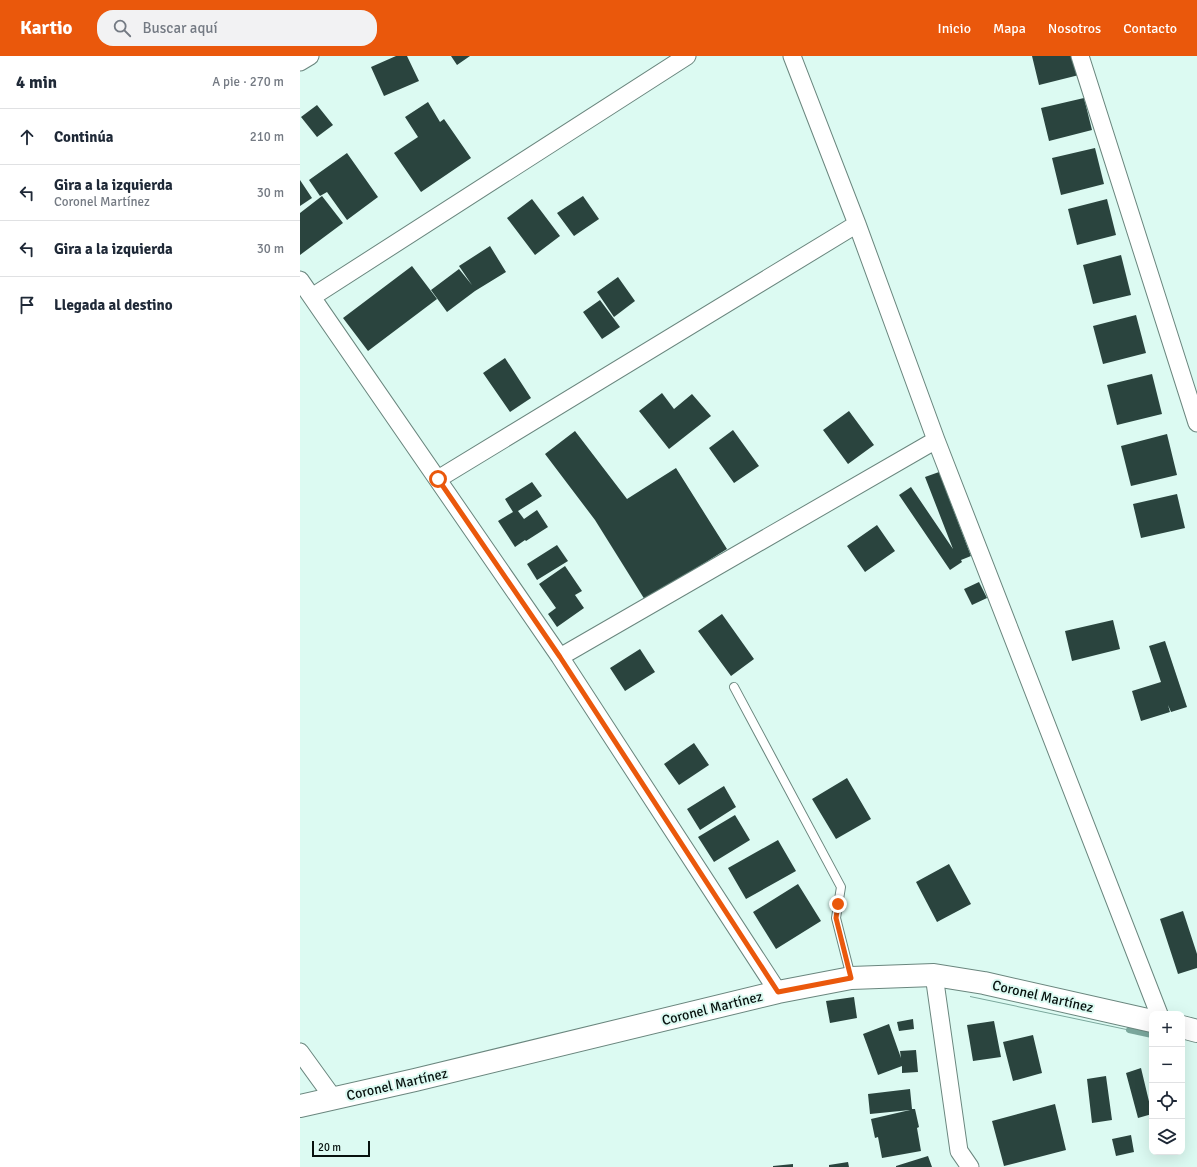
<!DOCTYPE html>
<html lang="es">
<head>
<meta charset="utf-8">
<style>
  :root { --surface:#fff; --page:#f2f2f3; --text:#1f2937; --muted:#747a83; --line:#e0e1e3; --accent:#ea580c }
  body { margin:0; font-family:Signika,sans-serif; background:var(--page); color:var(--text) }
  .controls { position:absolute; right:12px; bottom:12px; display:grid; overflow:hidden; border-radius:8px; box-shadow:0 4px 16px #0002 }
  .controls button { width:36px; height:36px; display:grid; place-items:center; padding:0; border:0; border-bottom:1px solid var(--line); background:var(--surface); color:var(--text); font:20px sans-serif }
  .scale { position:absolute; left:12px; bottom:10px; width:58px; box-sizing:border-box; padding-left:4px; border:2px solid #07110e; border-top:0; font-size:11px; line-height:14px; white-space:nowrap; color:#07110e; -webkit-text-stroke:3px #dcfaf2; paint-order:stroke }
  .stop { position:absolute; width:12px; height:12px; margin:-9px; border:3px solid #ea580c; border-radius:50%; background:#fff }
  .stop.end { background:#ea580c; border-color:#fff; box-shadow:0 1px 4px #0008 }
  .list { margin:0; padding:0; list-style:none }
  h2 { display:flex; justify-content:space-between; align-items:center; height:52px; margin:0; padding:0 16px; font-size:17px }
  h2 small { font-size:13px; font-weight:400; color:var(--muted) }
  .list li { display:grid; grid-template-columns:26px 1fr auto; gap:12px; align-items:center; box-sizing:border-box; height:56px; padding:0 16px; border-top:1px solid var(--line) }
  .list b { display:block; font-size:15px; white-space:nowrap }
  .list p { margin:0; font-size:13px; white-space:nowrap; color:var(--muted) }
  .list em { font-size:13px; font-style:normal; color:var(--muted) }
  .icon { flex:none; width:22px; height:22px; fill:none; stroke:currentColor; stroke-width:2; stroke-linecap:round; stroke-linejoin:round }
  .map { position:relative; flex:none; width:897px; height:1111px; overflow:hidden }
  header { display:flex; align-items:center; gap:24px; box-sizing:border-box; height:56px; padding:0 20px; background:var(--accent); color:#fff }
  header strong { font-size:19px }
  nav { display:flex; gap:22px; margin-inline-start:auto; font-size:14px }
  .search { width:280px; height:36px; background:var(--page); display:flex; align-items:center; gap:10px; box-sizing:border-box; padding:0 14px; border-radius:16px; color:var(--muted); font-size:15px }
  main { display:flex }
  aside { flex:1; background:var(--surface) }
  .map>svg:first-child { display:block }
  .water { fill:#7aa79c }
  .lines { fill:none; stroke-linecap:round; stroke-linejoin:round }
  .stream { stroke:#7aa79c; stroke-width:6 }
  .building { fill:#2a443e }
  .service-casing { stroke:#6a867e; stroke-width:10 }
  .minor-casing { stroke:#6a867e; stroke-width:19 }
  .secondary-casing { stroke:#6a867e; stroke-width:24 }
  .service { stroke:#fff; stroke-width:8 }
  .minor { stroke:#fff; stroke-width:17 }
  .secondary { stroke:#fff; stroke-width:22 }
  .route { stroke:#ea580c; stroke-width:5 }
  .labels { text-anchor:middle; stroke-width:4; stroke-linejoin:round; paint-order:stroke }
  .street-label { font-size:14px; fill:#07110e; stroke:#dcfaf2 }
</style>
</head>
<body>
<header>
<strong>Kartio</strong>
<div class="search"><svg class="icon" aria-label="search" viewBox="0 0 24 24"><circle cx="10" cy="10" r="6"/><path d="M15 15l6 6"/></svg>Buscar aquí</div>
<nav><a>Inicio</a><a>Mapa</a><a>Nosotros</a><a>Contacto</a></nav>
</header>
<main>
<aside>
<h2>4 min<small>A pie · 270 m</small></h2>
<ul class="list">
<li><svg class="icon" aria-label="ahead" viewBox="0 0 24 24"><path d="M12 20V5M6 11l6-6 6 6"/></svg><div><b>Continúa</b></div><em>210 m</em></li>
<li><svg class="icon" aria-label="left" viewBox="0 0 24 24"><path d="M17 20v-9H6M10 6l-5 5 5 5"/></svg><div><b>Gira a la izquierda</b><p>Coronel Martínez</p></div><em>30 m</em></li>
<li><svg class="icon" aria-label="left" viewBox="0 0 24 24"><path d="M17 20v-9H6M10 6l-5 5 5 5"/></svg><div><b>Gira a la izquierda</b></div><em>30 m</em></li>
<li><svg class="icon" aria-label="arrive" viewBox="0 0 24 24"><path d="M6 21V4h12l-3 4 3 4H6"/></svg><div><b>Llegada al destino</b></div></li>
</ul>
</aside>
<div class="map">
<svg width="897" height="1111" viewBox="0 0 897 1111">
  <rect width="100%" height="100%" fill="#dcfaf2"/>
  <!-- water -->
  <path class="water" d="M670,940L836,975V976L670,941Z"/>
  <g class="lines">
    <!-- stream -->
    <path class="stream" d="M829,974L852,979"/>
  </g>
  <!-- building -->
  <path class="building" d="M96,0H107L119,25L84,40L71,11Z
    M151,0H170L157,9Z
    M732,0H774L779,19L739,29Z
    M784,42L792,74L749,85L741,52Z
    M128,46L140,66L144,63L171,102L121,136L94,97L118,81L105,61Z
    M17,49L33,69L17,81L1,61Z
    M795,92L804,128L761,139L752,102Z
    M47,97L78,141L47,164L27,136L20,140L9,124Z
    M0,124L12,142L0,150Z
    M22,140L43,167L0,199V157Z
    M283,140L299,163L274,180L257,157Z
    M232,143L260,180L235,199L207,162Z
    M807,143L816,179L777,189L768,153Z
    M190,190L206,216L175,235L147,256L131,234L159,213L172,229L159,210Z
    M821,199L831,239L793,248L783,209Z
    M112,210L137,243L68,295L43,262Z
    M318,221L335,245L314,261L297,236Z
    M300,244L320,271L302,283L283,256Z
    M836,259L846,297L803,308L793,270Z
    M205,302L231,342L210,356L183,317Z
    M852,318L862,358L817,369L807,329Z
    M362,337L374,353L392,338L411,360L369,393L339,355Z
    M549,355L574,389L548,408L523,374Z
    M433,374L459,410L434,427L409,392Z
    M275,375L327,443L376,412L427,493L345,544L295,464L245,398Z
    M867,378L877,419L831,430L821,390Z
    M639,416L671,500L661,504L662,506L650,514L599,439L611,431L653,493L625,421Z
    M232,426L242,440L218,455L224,463L237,454L248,471L226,485L225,484L215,491L198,465L213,456L205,443Z
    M877,438L885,472L841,482L833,448Z
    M577,469L595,495L565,516L547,490Z
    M257,489L268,505L237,524L227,508Z
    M265,510L282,535L275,539L284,552L257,571L248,558L256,552L239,528Z
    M679,526L687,542L672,549L664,533Z
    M422,558L454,603L431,620L398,575Z
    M813,564L820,593L772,605L765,575Z
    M865,585L887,651L871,656L868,649L870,656L841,665L832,635L861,626L849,590Z
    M340,593L355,616L325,635L310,612Z
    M394,687L409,709L379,729L364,708Z
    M547,722L571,763L536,783L512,743Z
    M424,730L436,751L400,774L387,753Z
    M435,759L450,784L414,806L398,781Z
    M478,784L496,815L446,843L428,812Z
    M649,808L671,848L637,866L616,826Z
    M498,828L521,865L476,893L453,856Z
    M883,855L897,898V912L878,918L860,863Z
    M554,941L557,962L530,967L526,945Z
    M613,963L614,973L599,975L597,966Z
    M694,965L701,1001L673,1005L667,969Z
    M589,968L601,1002L600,995L616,994L618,1016L602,1017V1010L578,1019L563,978Z
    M733,979L742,1017L713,1025L703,986Z
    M841,1012L852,1058L838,1062L826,1017Z
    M806,1020L812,1064L792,1067L787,1023Z
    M610,1033L612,1053H615L619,1071L617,1072L621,1095L582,1102L578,1081L575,1082L571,1063L610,1054L570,1058L568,1038Z
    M755,1048L766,1094L704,1110L692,1065Z
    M831,1079L834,1096L816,1100L812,1083Z
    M628,1100L632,1111H596V1110Z
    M548,1106L549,1111H529V1109Z
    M493,1108V1111H473V1110Z"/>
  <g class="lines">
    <!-- service casing -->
    <g class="service-casing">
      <path id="service" d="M434,631L541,831L536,862L551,921"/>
    </g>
    <!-- minor casing -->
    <g class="minor-casing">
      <path id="minor" d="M492,0L557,168L636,384L859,958
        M780,0L897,367
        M0,6L10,0
        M0,224L260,601L478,936
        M12,241L387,0
        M138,423L557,168
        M260,601L636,384
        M634,919L659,1095L670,1111
        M0,996L34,1043"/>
    </g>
    <!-- secondary casing -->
    <g class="secondary-casing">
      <path id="secondary" d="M882,971L897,975
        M0,1050L115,1024L478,936L551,922L634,919L684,927L852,965"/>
    </g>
    <!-- service -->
    <use href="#service" class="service"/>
    <!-- minor -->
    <use href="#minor" class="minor"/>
    <!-- secondary -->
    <use href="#secondary" class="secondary"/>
  </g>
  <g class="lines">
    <!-- route -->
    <path class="route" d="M138,423L260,601L478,936L551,922L536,862L538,848"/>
  </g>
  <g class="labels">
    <!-- street labels -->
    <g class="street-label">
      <text transform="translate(743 940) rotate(13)" y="5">Coronel Martínez</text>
      <text transform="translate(412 952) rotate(-14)" y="5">Coronel Martínez</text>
      <text transform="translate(97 1028) rotate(-13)" y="5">Coronel Martínez</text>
    </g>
  </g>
</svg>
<div class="controls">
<button>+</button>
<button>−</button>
<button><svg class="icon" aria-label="locate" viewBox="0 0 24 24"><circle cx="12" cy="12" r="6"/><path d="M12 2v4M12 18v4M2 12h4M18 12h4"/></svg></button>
<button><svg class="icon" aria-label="layers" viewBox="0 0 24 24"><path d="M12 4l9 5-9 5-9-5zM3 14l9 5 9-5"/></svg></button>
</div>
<div class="scale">20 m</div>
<div class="stop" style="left:138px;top:423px"></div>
<div class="stop end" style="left:538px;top:848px"></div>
</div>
</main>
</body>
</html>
